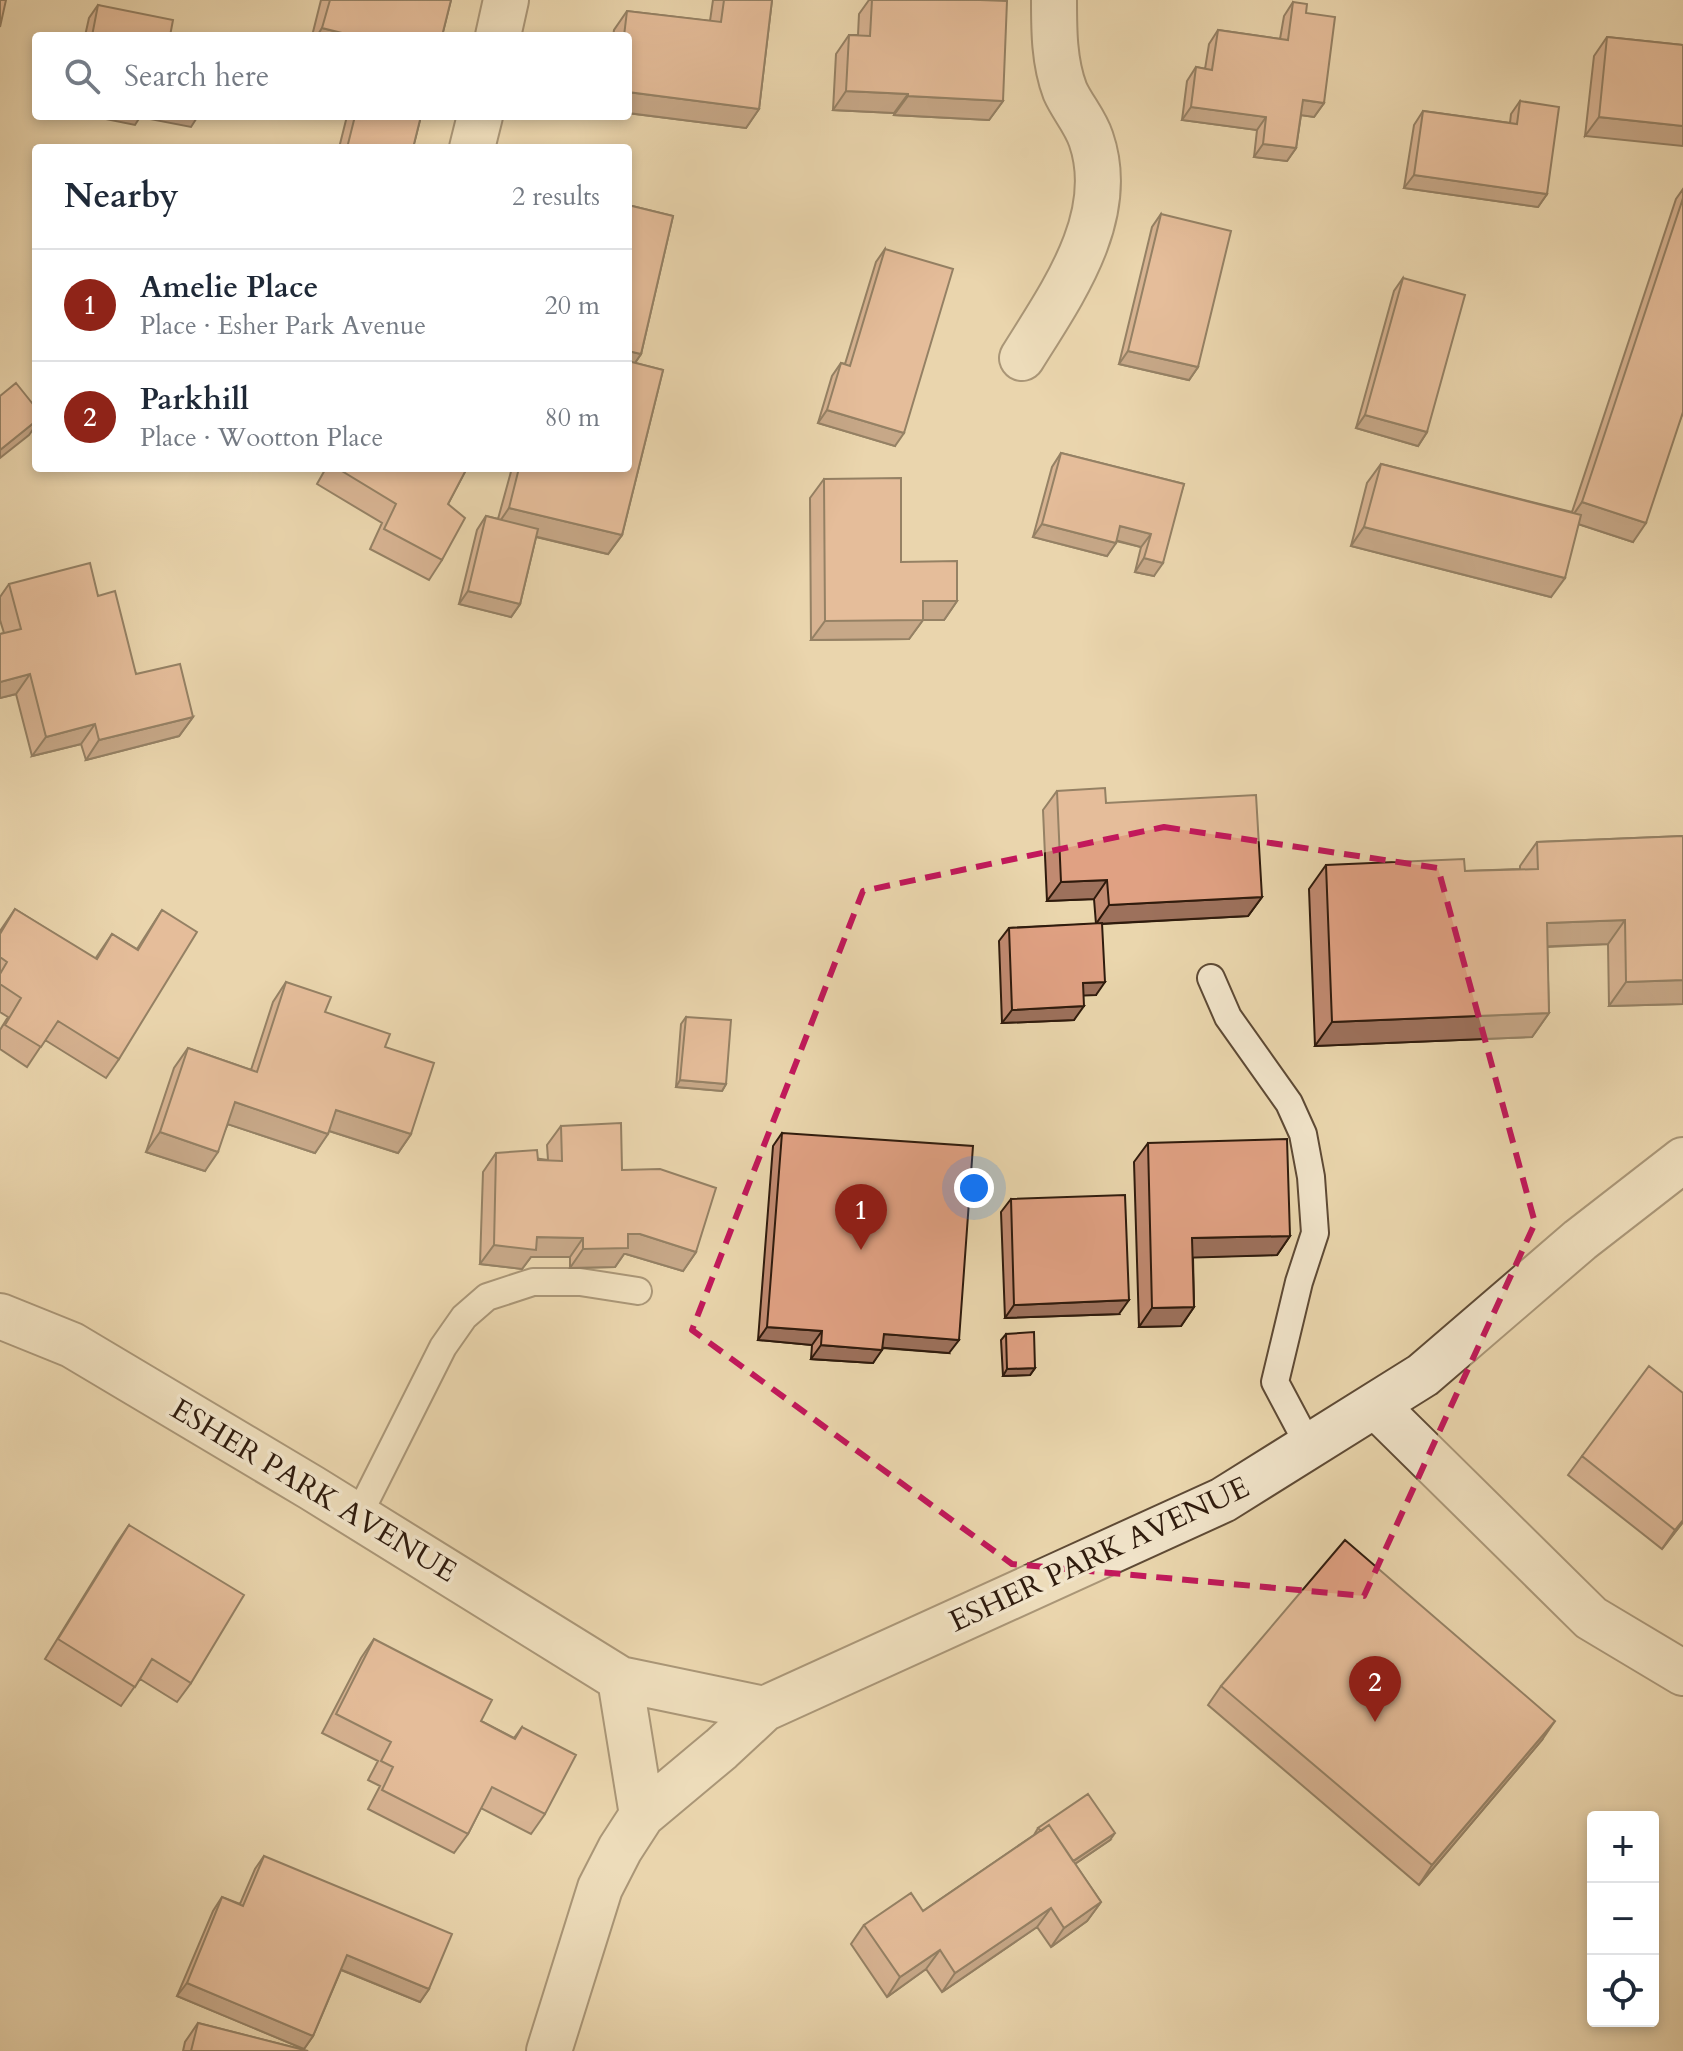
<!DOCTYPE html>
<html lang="en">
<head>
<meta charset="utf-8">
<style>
  :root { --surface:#fff; --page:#f2f2f3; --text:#1f2937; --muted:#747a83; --line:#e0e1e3; --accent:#8f2418 }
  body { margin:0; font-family:Cardo,serif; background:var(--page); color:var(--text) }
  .controls { position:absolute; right:24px; bottom:24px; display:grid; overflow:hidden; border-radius:8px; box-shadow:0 4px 12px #0003 }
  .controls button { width:72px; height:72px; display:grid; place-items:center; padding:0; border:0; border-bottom:2px solid var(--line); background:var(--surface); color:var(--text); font:40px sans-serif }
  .you { position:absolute; left:974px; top:1188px; width:28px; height:28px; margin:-20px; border:6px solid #fff; border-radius:50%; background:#1a73e8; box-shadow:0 0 0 12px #1a73e833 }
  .badge { display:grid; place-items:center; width:52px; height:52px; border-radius:50%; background:var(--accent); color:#fff; font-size:26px; font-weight:700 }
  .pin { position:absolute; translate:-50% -66px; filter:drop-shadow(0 2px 4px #0008) }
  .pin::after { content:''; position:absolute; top:42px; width:28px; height:24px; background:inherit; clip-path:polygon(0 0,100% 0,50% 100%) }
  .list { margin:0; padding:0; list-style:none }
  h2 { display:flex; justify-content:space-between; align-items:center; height:104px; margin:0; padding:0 32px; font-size:34px }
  h2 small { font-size:26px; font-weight:400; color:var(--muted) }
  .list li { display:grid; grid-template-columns:52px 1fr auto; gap:24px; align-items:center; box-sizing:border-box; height:112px; padding:0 32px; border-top:2px solid var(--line) }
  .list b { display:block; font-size:30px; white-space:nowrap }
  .list p { margin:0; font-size:26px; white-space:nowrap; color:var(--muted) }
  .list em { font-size:26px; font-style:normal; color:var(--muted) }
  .icon { flex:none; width:44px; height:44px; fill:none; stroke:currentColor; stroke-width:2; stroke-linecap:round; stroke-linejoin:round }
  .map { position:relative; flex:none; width:1683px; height:2051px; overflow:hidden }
  .search { position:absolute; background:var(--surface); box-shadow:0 4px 12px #0003; left:32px; top:32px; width:600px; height:88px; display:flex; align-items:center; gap:20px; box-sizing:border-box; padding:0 28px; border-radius:8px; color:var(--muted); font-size:30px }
  .panel { position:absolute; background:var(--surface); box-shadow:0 4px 12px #0003; left:32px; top:144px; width:600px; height:328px; border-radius:8px }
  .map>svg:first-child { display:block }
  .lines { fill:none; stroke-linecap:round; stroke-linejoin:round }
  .service-casing { stroke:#5e4a35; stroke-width:30 }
  .minor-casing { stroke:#5e4a35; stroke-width:48 }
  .service { stroke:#f1e4ca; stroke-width:26 }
  .minor { stroke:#f1e4ca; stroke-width:44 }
  .wall { fill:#c18a71; stroke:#2f1b0d; stroke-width:2 }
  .shaded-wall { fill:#9d715c; stroke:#2f1b0d; stroke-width:2 }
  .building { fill:#e0a183; stroke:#2f1b0d; stroke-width:2 }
  .marked { fill:none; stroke:#c2185b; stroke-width:6; stroke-dasharray:16 10; stroke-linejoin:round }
  .labels { text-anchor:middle; stroke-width:7; stroke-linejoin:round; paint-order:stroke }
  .street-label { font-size:30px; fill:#2f1b0d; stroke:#f1e4ca }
</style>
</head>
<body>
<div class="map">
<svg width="1683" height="2051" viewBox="0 0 1683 2051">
  <rect width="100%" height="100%" fill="#ead6ad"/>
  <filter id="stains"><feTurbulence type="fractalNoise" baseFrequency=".0025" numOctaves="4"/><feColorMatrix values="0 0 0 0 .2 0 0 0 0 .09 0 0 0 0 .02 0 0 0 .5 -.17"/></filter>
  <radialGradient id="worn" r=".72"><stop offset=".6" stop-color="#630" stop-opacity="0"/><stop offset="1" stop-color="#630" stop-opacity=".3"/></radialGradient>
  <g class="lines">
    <!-- service casing -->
    <g class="service-casing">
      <path id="service" d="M1211,978L1228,1017L1289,1103L1303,1134L1311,1177L1315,1233L1299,1282L1275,1382L1309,1446
        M358,1516L443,1347L464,1317L487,1297L533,1282H580L638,1291"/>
    </g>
    <!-- minor casing -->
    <g class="minor-casing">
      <path id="minor" d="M498,36L506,0
        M472,148L480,116
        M1022,358C1061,295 1118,217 1091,139C1085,121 1072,107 1065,91C1054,62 1054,30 1054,0
        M0,1316L72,1345L312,1488L620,1679L764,1709L1223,1500L1423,1375L1580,1240L1683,1160
        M1375,1405L1591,1618L1683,1673
        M620,1679L642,1815
        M549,2051L600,1888L620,1849L642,1815L721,1749L764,1709"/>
    </g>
    <!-- service -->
    <use href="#service" class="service"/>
    <!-- minor -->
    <use href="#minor" class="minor"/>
  </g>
  <!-- wall -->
  <path class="wall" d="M321,0H451L442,36H312Z
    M713,0H772L759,109L746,128L628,113V36H613L614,30L627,11L710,21Z
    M869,0H980L1003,101L989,120L894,115V113L833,110L836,54L849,35H858L859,14Z
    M1293,2L1306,13L1324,103L1314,117L1301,115L1296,148L1287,161L1254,157L1257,130L1182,120L1187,81L1196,67L1205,69L1209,44L1218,30L1280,39L1284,16Z
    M98,5L170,36H85L89,18Z
    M1607,37L1683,45L1585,136L1594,56Z
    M1520,101L1547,194L1538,207L1404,188L1414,125L1423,111L1510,123L1511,114Z
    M347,116H421L413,148H339Z
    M1683,189V412L1633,542L1578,524L1551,597L1351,546L1367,483L1381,464L1572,512L1676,199Z
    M628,205L673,216L641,354L635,363L663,370L622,535L608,554L536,537L520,604L511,617L459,604L477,530L486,516L498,519L512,468H628Z
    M1161,214L1198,367L1189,380L1119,364L1152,227Z
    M885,249L895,446L818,423L832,376L841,363L845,364L876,262Z
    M1403,278L1427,432L1418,446L1356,428L1394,291Z
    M1061,453L1184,484L1154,576L1135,572L1141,547L1116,541L1107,556L1033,537L1052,467Z
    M326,468H467L448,504L442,560L429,580L370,549L382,523L317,484Z
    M824,479L901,562L957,601L944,620H923L909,639L811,640L810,498Z
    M9,584L98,596L136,674L193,717L179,736L86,760L81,744L32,756L16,694L0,698V634L4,633L0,620V597Z
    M1057,791L1106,803L1262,897L1248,916L1102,924L1096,995H1083L1074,1020L1002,1023L999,941L1009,928L1096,924L1094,899L1047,901L1043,810Z
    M1683,836V1004L1609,1006L1608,944L1547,947L1549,1013L1532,1037L1315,1046L1309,889L1326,865L1465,871L1520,869V866L1537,842Z
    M15,909L95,959L112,934L137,949L162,910L119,1059L106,1078L45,1040L27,1067L0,1049V1030L8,1017L0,1012V931Z
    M286,982L325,1012L385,1047L411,1134L398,1153L329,1131L315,1153L228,1124L205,1171L146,1152L174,1068L188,1048L251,1070L273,1002Z
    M686,1017L726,1084L722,1091L676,1087L681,1024Z
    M561,1126L622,1170L696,1252L683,1271L626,1254H624L615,1267L570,1268V1257H531L522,1269L480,1264L483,1172L496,1153L548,1160L547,1145Z
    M782,1133L949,1353L882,1348L873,1363L811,1359L812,1345L758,1340L773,1146Z
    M1148,1143L1290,1236L1277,1255L1193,1257L1194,1307L1181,1326L1139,1327L1134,1162Z
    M1011,1199L1119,1314L1005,1318L1001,1212Z
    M1006,1334L1035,1368L1030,1375L1003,1376L1001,1340Z
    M1582,1456L1683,1522L1662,1549L1568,1475Z
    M129,1525L191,1683L177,1702L140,1679L121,1706L45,1659L116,1544Z
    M374,1639L481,1721L514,1738L522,1727L545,1814L531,1834L481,1808L468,1834L454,1853L368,1809L380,1786L368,1780L378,1761L322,1733L361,1658Z
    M1221,1686L1542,1740L1419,1885L1208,1705Z
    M1038,1828L1110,1840L1075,1864L1101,1902L1087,1921L1051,1947L1037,1927L942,1992L926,1969L887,1997L851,1944L864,1925L923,1911L1034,1835Z
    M264,1856L429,1989L420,2002L341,1970L313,2036L304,2049L177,1996L213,1911L222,1897L240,1904L255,1869Z
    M198,2023L308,2051H183L185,2042Z"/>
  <!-- shaded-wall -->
  <path class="shaded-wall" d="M322,28L354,36H317Z
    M846,91L908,94L894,113L833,110Z
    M628,92L759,109L746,128L628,113Z
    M908,96L1003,101L989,120L894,115Z
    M1303,100L1324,103L1314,117L1293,114Z
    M1191,107L1266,117L1257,130L1182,120Z
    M91,116H198L191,127L140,117L135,125Z
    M1599,117L1683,126V146L1585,136Z
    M1263,144L1296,148L1287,161L1254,157Z
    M1414,175L1547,194L1538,207L1404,188Z
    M628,351L641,354L628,373Z
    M1128,351L1198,367L1189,380L1119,364Z
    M827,410L904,433L895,446L818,423Z
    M1365,415L1427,432L1418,446L1356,428Z
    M36,421V425L29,435L0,458V450Z
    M1582,502L1646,523L1633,542L1569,521Z
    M509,508L622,535L608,554L496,527Z
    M1042,524L1116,543L1107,556L1033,537Z
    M1120,526L1151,534L1141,547L1111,539Z
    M1364,527L1565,578L1551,597L1351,546Z
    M1144,558L1163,563L1154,576L1135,572Z
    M468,591L520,604L511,617L459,604Z
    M923,601H957L944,620H923L909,639L811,640L825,621Z
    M30,674L16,694L0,698V682Z
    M193,717L179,736L86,760L99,740Z
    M95,724L81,744L32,756L46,737Z
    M1107,880L1094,899L1047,901L1061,882Z
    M1262,897L1248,916L1096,924L1109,905Z
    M1625,920L1608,944L1530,947L1547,923Z
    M1683,980V1004L1609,1006L1626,982Z
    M1105,982L1096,995L1074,996L1083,983Z
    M1084,1006L1074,1020L1002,1023L1012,1010Z
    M1549,1013L1532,1037L1315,1046L1332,1022Z
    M680,1080L726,1084L722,1091L676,1087Z
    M235,1102L328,1134L315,1153L221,1122Z
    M336,1110L411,1134L398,1153L323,1129Z
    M160,1132L218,1152L205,1171L146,1152Z
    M628,1234H640L696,1252L683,1271L626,1254H624L615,1267L570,1268L583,1249Z
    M1290,1236L1277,1255L1179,1258L1192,1238Z
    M537,1237L583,1238L570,1257H531L522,1269L480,1264L494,1245Z
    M1129,1300L1119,1314L1005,1318L1014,1305Z
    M1194,1307L1181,1326L1139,1327L1152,1308Z
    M767,1327L822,1331L812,1345L758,1340Z
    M884,1334L959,1340L949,1353L874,1347Z
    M821,1345L882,1350L873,1363L811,1359Z
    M1035,1368L1030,1375L1003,1376L1007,1369Z
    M1683,1520V1522L1662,1549L1675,1530Z
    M1555,1721L1542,1740L1419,1885L1432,1865Z
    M1115,1833L1110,1840L1060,1874L1065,1867Z
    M1101,1902L1087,1921L1051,1947L1064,1928Z
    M1051,1908L1037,1927L942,1992L955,1973Z
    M940,1950L926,1969L887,1997L900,1977Z
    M347,1955L429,1989L420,2002L337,1968Z
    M187,1983L313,2036L304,2049L177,1996Z"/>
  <!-- building -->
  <path class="building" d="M0,0H6L0,27Z
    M330,0H451L442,36H354L322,28Z
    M724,0H772L759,109L628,92V36H624L627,11L721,22Z
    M872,0H980L1007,1L1003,101L908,96V94L846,91L849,35L870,36Z
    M1293,2L1307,4L1306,13L1335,17L1324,103L1303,100L1296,148L1263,144L1266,117L1191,107L1196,67L1212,70L1218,30L1288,40Z
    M98,5L173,20L170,36H92Z
    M1607,37L1683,45V126L1599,117Z
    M1520,101L1559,107L1547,194L1414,175L1423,111L1517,124Z
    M355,116H421L413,148H347Z
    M1683,198V412L1646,523L1582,502Z
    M628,205L673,216L641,354L628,351Z
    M1161,214L1231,231L1198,367L1128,351Z
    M885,249L953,269L904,433L827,410L841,363L850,366Z
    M1403,278L1465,295L1427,432L1365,415Z
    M628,361L663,370L622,535L509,508L519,468H628Z
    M16,383L36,408V421L0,450V396Z
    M1061,453L1184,484L1163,563L1144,558L1151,534L1120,526L1116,543L1042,524Z
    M1381,464L1581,515L1565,578L1364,527Z
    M337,468H467L448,504L465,518L442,560L384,529L396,504Z
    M901,478V562L957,561V601H923V620L825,621L824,479Z
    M486,516L538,529L520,604L468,591Z
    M90,563L98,596L115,591L136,674L180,664L193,717L99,740L95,724L46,737L30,674L0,682V634L21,629L9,584Z
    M1105,788L1106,803L1256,795L1262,897L1109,905L1107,880L1061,882L1057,791Z
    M1683,836V980L1626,982L1625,920L1547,923L1549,1013L1332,1022L1326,865L1464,859L1465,871L1538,869L1537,842Z
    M15,909L97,959L112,934L138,950L162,910L197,932L119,1059L58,1021L41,1047L5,1025L21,998L0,984V974L7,962L0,957V934Z
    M1102,923L1105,982L1083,983L1084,1006L1012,1010L1009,928Z
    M286,982L331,997L325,1012L390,1034L385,1047L434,1063L411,1134L336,1110L328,1134L235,1102L218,1152L160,1132L188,1048L257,1072Z
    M686,1017L731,1020L726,1084L680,1080Z
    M621,1123L622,1170L660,1169L716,1188L696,1252L640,1234H628V1248L583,1249V1238L537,1237L536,1250L494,1245L496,1153L537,1150L538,1160L562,1161L561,1126Z
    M782,1133L973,1146L959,1340L884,1334L882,1350L821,1345L822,1331L767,1327Z
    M1287,1139L1290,1236L1192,1238L1194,1307L1152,1308L1148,1143Z
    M1125,1195L1129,1300L1014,1305L1011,1199Z
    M1034,1332L1035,1368L1007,1369L1006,1334Z
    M1649,1366L1683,1393V1520L1675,1530L1582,1456Z
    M129,1525L244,1595L191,1683L152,1659L135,1687L58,1639Z
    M1345,1540L1555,1721L1432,1865L1221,1686Z
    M374,1639L492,1700L481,1721L515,1739L522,1727L576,1755L545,1814L492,1787L468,1834L382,1790L393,1767L381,1761L391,1742L336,1714Z
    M1088,1794L1115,1833L1073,1861L1049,1825L1041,1831L1038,1828Z
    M1049,1825L1101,1902L1064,1928L1051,1908L955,1973L940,1950L900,1977L864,1925L911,1893L923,1911Z
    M264,1856L452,1934L429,1989L347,1955L313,2036L187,1983L222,1897L243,1906Z
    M198,2023L308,2051H191Z"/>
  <!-- marked area -->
  <path d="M0 0H1683V2051H0ZM1164,827L1438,868L1535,1223L1364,1596L1012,1564L692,1330L863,891Z" fill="#ead6ad" fill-opacity=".55" fill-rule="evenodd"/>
  <path class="marked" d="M1164,827L1438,868L1535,1223L1364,1596L1012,1564L692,1330L863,891Z"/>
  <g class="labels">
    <!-- street labels -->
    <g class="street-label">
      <text transform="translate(314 1490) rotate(31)" y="10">ESHER PARK AVENUE</text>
      <text transform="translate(1099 1554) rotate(-25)" y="10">ESHER PARK AVENUE</text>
    </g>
  </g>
  <rect width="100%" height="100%" filter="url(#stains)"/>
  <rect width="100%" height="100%" fill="url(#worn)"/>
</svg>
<div class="controls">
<button>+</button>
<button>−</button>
<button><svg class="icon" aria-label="locate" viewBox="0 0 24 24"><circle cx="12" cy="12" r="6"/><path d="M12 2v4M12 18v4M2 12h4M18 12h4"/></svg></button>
</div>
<div class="you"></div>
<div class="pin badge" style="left:861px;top:1250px">1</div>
<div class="pin badge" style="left:1375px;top:1722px">2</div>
<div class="search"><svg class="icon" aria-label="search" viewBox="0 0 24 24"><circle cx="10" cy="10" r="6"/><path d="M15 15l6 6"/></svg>Search here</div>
<section class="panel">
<h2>Nearby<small>2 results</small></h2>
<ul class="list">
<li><span class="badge">1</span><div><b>Amelie Place</b><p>Place · Esher Park Avenue</p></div><em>20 m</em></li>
<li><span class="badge">2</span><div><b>Parkhill</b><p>Place · Wootton Place</p></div><em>80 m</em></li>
</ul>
</section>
</div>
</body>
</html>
